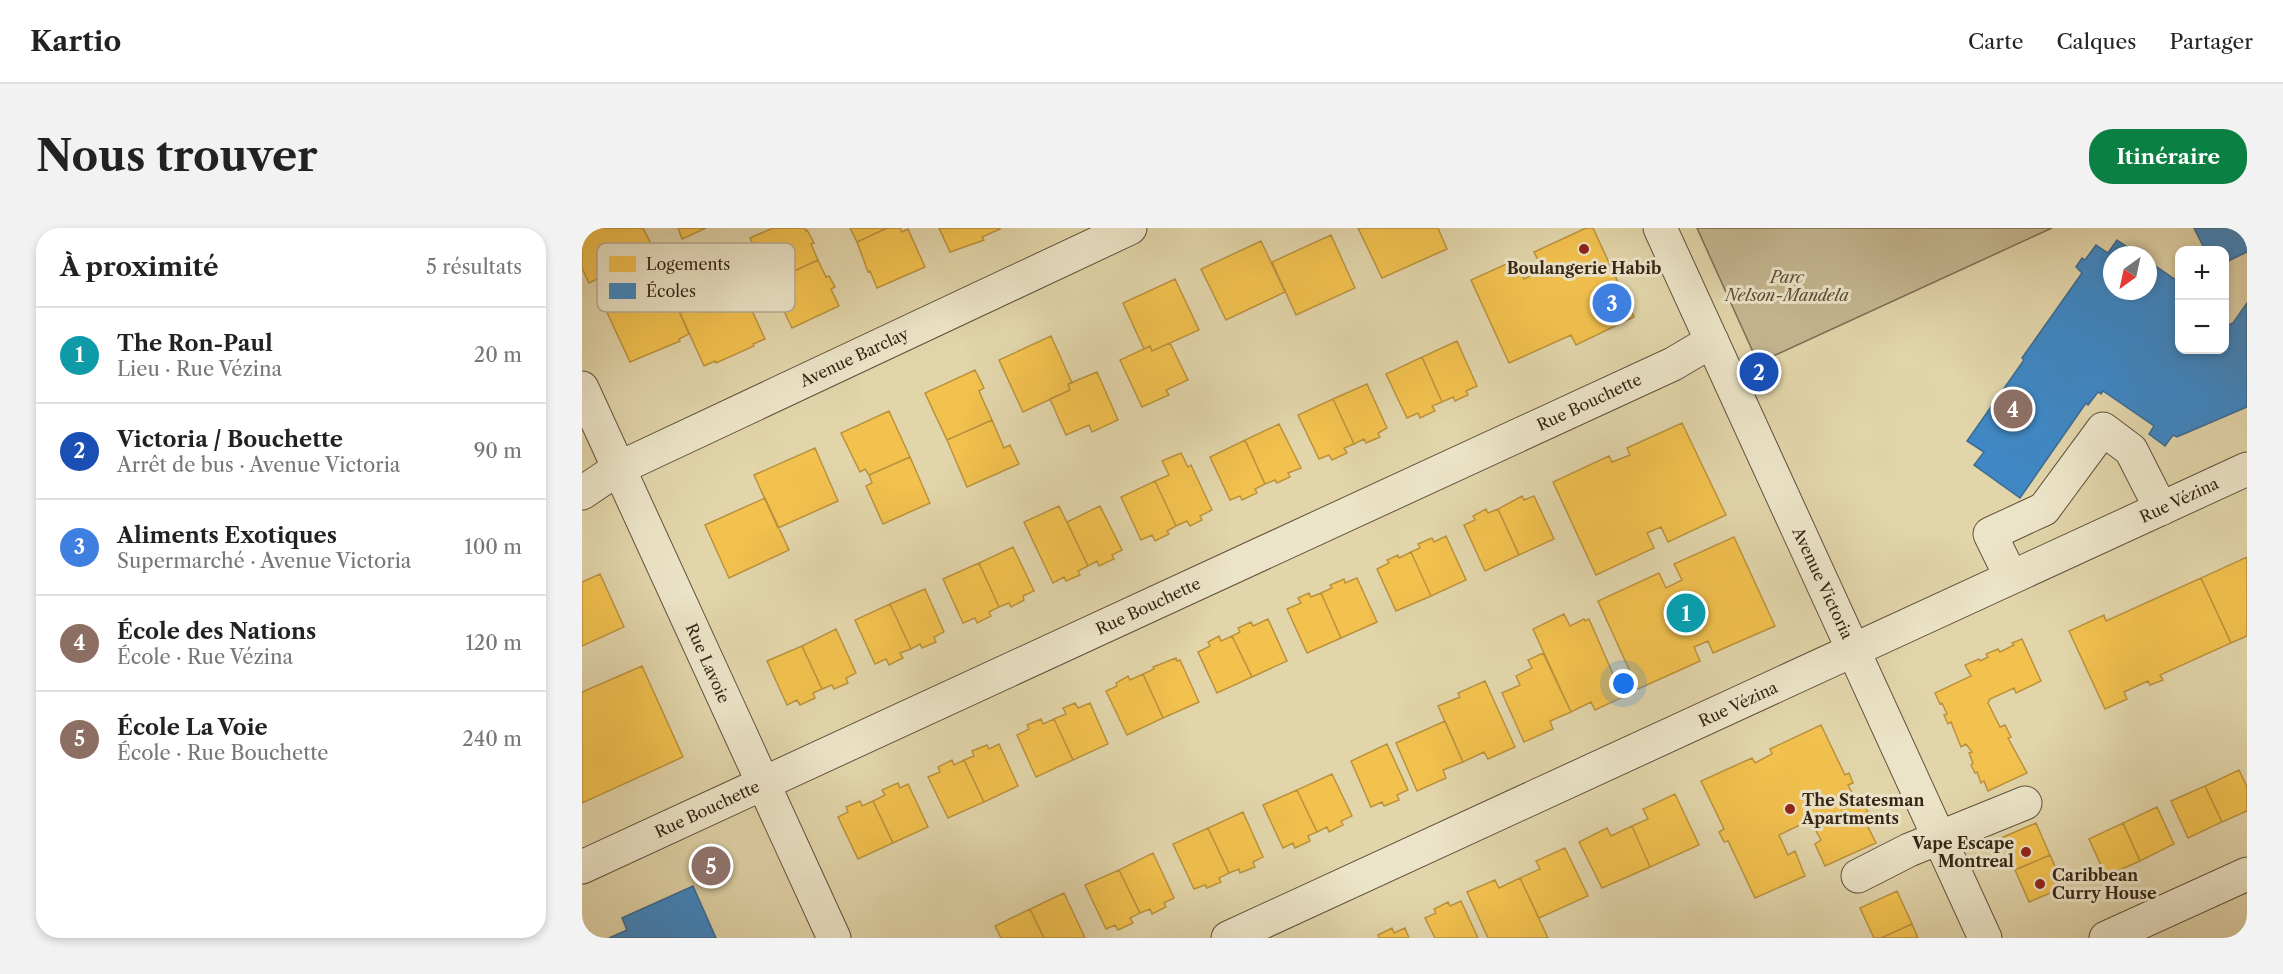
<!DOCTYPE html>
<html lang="fr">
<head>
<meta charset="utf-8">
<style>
  :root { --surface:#fff; --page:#f2f2f2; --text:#222; --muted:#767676; --line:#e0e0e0; --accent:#0b8043 }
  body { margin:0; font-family:"Libre Caslon Text",serif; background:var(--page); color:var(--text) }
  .controls { position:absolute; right:18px; top:18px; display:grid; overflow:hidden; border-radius:12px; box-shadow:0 3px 9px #0003 }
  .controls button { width:54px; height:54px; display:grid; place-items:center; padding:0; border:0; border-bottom:2px solid var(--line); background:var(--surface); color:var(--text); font:30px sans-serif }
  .compass { position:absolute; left:1521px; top:18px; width:54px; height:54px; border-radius:50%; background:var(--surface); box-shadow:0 3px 9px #0003; rotate:213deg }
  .you { position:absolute; left:1042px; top:456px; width:21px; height:21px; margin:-15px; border:4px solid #fff; border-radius:50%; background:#1a73e8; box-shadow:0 0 0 9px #1a73e833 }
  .badge { display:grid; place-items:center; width:39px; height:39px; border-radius:50%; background:var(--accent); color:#fff; font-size:20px; font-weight:700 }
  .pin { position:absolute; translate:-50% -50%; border:3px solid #fff; box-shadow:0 2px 6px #0006 }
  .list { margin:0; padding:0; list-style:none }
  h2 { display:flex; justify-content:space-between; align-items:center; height:78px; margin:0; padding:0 24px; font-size:26px }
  h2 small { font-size:20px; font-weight:400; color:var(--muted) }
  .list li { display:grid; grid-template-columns:39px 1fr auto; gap:18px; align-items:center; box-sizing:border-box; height:96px; padding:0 24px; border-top:2px solid var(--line) }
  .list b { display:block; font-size:22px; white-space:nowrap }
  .list p { margin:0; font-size:20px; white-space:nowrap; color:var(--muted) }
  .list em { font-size:20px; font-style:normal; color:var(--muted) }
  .map { position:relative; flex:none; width:1665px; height:710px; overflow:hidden; border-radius:24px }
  header { display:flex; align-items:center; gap:36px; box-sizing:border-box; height:84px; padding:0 30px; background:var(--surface); border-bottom:2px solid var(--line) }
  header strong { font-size:28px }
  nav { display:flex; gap:33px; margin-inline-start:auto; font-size:21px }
  .intro { display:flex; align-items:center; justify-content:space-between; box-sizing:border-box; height:144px; padding:0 36px }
  h1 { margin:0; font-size:42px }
  .button { padding:15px 27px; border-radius:24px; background:var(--accent); color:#fff; font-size:21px; font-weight:700 }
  main { display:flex; gap:36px; padding:0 36px }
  aside { flex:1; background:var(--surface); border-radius:24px; box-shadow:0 3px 9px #0003 }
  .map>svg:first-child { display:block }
  .green { fill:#c5b791; stroke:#7e6e54; stroke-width:1.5 }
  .homes { fill:#f2c14e; stroke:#ba923e; stroke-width:1.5 }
  .schools { fill:#3f88c5; stroke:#3d6b91; stroke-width:1.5 }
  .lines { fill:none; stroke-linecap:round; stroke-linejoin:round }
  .minor-casing { stroke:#62523c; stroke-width:35 }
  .minor { stroke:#ece4c8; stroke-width:33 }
  .poi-dot { fill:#8f2418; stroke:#ece4c8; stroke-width:2 }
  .labels { text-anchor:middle; stroke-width:6; stroke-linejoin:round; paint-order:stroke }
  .poi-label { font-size:16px; font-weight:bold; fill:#372618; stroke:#ece4c8; text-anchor:start }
  .park-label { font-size:16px; font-style:italic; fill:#5a4a36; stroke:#ece4c8 }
  .street-label { font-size:16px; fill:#372618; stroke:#ece4c8 }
  .key { fill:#ece4c8; stroke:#b6ab93; stroke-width:1.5 }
  .key-label { font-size:16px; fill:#372618 }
</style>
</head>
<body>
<header>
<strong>Kartio</strong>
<nav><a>Carte</a><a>Calques</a><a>Partager</a></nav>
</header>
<div class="intro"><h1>Nous trouver</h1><a class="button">Itinéraire</a></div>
<main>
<aside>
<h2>À proximité<small>5 résultats</small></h2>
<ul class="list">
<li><span class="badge" style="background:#0f9aa8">1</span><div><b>The Ron-Paul</b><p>Lieu · Rue Vézina</p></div><em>20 m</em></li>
<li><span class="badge" style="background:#1a4fb4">2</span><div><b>Victoria / Bouchette</b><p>Arrêt de bus · Avenue Victoria</p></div><em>90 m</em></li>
<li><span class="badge" style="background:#3f7fe0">3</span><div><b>Aliments Exotiques</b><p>Supermarché · Avenue Victoria</p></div><em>100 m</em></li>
<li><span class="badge" style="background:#8d6e63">4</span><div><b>École des Nations</b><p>École · Rue Vézina</p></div><em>120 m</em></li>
<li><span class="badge" style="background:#8d6e63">5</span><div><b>École La Voie</b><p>École · Rue Bouchette</p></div><em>240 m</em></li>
</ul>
</aside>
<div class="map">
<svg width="1665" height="710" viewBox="0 0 1665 710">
  <rect width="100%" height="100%" fill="#e2d5aa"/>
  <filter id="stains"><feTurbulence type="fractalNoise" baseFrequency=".00333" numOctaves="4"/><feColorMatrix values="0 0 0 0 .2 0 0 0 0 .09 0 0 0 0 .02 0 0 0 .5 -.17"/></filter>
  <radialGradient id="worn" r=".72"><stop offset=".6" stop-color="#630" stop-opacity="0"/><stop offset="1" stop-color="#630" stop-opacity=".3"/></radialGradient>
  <!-- green -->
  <path class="green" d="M1115,0H1470L1176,135Z"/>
  <!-- homes -->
  <path class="homes" d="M0,0H61L73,24L7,55L0,40Z
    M96,0H124L100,11Z
    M191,0H222L224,3L225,2L232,15L229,16L236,32L195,51L181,22L175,25L168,10Z
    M268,0H305L275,14Z
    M305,0H318L320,4L326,1L343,39L295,60L288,43L286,44L275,14Z
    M357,0H418V1L400,9L402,12L368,24Z
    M776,0H856L865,21L800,50Z
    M1004,0H1011L1052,89L994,117L989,107L927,135L889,52L933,32L942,51L961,42L952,24Z
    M749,7L773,60L714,87L690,34Z
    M679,13L703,64L644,92L619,41Z
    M236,32L244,49L247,48L253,59L249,61L257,78L210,100L202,83L208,81L195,51Z
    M593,51L617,102L570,123L568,118L562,121L541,75Z
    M83,52L107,106L97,111L98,113L48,134L23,80Z
    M159,59L183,111L171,116L172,118L134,135L133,133L122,138L98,85Z
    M469,108L490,155L486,156L488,162L441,184L417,132Z
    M875,113L895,158L884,163L886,167L873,173L871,169L860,174L840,129Z
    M588,115L606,152L584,162L587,167L560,179L538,132L568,118L570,123Z
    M840,129L860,174L850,178L853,183L838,190L836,185L825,190L804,146Z
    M393,142L402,160L397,163L410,192L365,212L343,165Z
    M515,144L536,192L510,204L507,197L484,207L468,171L488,162L486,156Z
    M785,156L805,200L796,205L798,209L784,215L782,211L772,216L751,171Z
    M751,171L772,216L762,220L765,225L750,232L747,227L737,231L716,187Z
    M307,183L328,229L287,247L283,241L278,244L259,205Z
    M410,192L422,220L428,217L437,236L385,259L365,212Z
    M1100,195L1144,287L1086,314L1079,299L1065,305L1072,320L1014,347L971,254L1027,228L1030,234L1048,227L1045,220Z
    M697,196L719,240L706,245L708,249L695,255L693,252L683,256L663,212Z
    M663,212L683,256L673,261L675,265L660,272L658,268L648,272L628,229Z
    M233,220L256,273L196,300L172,247Z
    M599,225L606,239L609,237L630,282L618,288L620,292L608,298L605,293L594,298L573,253L587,247L580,233Z
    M328,229L348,275L301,296L284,258L290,255L287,247Z
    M573,253L594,298L585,303L587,306L573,313L570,307L559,312L539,269Z
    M940,268L942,272L952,268L972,311L937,327L916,281Z
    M183,270L207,322L147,350L123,297Z
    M477,278L506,338L496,343L498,347L484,353L482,349L471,355L442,294Z
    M518,278L540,322L530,327L532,331L517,338L515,333L506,338L485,294Z
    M904,281L906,285L916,281L937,327L903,343L882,297L893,292L891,288Z
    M864,308L884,352L849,368L829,324L838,320L836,316L850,310L852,314Z
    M1152,309L1193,398L1131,425L1126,413L1112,419L1118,433L1056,461L1016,373L1077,345L1084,360L1100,352L1092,336Z
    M431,319L452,363L441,368L442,372L429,379L427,375L417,379L397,335Z
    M829,324L849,368L814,383L795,341L807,335L805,332L816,327L817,330Z
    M1665,329V408L1649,415L1619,350Z
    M397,335L417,379L407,384L409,388L395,395L393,390L381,395L361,351Z
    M18,346L42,399L0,418V354Z
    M775,350L795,394L759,410L739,365L750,360L748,357L762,351L763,355Z
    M1619,350L1649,415L1578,447L1581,452L1568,457L1566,453L1542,464L1545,471L1523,481L1487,403L1522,387L1524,393Z
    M343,361L362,404L352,409L354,414L340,420L338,416L329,421L308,376Z
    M727,365L729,369L739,365L759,410L725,425L705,381L719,375L716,370Z
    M308,376L329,421L318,425L321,430L307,437L304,431L293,436L273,392Z
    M982,386L988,398L1002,391L1003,393L1007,391L1041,469L1013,482L1009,474L989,484L951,401Z
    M686,391L705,433L670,449L650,408L658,404L656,400L669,394L671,398Z
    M254,401L274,445L264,450L266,455L252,461L250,457L240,461L220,418Z
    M637,408L639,413L650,408L670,449L635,465L616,424L628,418L626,414Z
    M1440,411L1459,453L1434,465L1432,460L1408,471L1406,475L1418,499L1423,497L1429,509L1426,510L1445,545L1406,563L1402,553L1399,555L1395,544L1393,545L1389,537L1391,535L1387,525L1390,524L1384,516L1379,519L1369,494L1366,496L1362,487L1365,486L1360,475L1358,476L1353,465L1389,448L1383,437L1397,431L1398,433L1406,429L1404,426L1416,421L1418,424L1432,417L1430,415Z
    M220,418L240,461L231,465L233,470L218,477L215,472L205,477L185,433Z
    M961,425L989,484L968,493L971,501L942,514L920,465L938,457L934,448L950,440L946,432Z
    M594,430L595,433L598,432L617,474L581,490L561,446L572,441L571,439Z
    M60,438L101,529L0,575V464Z
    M561,446L581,490L545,507L524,463L535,458L534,455L546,448L548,452Z
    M903,453L933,519L906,531L902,524L881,534L856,478L878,469L876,465Z
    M493,475L496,480L508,475L526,516L491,532L472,491L484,486L481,480Z
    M459,491L461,496L472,491L491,532L454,549L435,507L447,501L445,497Z
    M863,493L881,534L861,542L864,550L835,563L814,515Z
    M1239,497L1263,547L1267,545L1271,555L1266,557L1276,576L1281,574L1287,587L1281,589L1294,615L1243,638L1233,616L1239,612L1228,592L1197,607L1206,627L1213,623L1223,648L1173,670L1146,613L1142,614L1137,604L1142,601L1119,553L1170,530L1173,535L1190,526L1188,521Z
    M417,516L436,558L402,574L382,532L392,528L390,523L405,517L407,521Z
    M805,516L826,562L815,567L817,572L802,578L800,574L789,579L769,533Z
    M370,532L372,537L382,532L402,574L366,590L346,549L358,544L356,539Z
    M1657,542L1665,559V583L1640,594L1623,558Z
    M750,546L770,588L759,593L761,597L747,604L745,599L735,604L715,562Z
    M316,555L318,560L326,556L346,599L311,615L291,573L303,567L300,562Z
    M1623,558L1640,594L1606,610L1589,573Z
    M715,562L735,604L726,608L728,613L713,620L711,615L701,620L681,577Z
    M1093,566L1117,617L1068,639L1050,598L1066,591L1061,581Z
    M278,573L280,578L291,573L311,615L276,631L256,589L266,584L264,579Z
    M1575,579L1592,616L1558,633L1541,595Z
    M661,584L681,629L671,634L673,639L658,645L657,641L647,645L626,600Z
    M1454,595L1468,627L1433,642L1419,610Z
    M1541,595L1558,633L1524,648L1507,611Z
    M1050,598L1068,639L1020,660L997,614L1025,600L1029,608Z
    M626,600L647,645L637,650L639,654L625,660L623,657L612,661L591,616Z
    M983,620L1006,668L957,690L938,650L958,641L954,633Z
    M571,625L592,670L582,675L584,679L570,686L568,681L558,685L537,642Z
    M1468,627L1482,659L1447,674L1433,642Z
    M537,642L558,685L548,690L551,695L536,702L533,697L524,701L503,657Z
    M938,650L966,710H906L885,664L913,652L917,660Z
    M1315,663L1330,696L1299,710H1292L1278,680Z
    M482,665L503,710H462L448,681Z
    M879,673L896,710H853L843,690L854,685L852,681L866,674L868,678Z
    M448,681L462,710H419L413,698Z
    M1330,696L1336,710H1299Z
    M810,700L812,705L823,700L827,710H797L796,707Z
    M1665,704V710H1657L1656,708Z"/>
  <!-- schools -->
  <path class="schools" d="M1612,0H1665V24L1642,35V22H1623Z
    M1535,12L1557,27H1530V63H1566V33L1598,55V122H1642V96L1644,98L1651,95L1665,75V179L1595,209L1591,207L1583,218L1567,206L1572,198L1521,163L1519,166L1516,164L1506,177L1504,175L1438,270L1392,237L1402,224L1385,213L1442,132L1440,130L1500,45L1494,39L1500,30L1503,32L1514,17L1526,25Z
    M111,658L134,710H27L45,702L40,690Z"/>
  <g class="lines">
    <!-- minor casing -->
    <g class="minor-casing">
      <path id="minor" d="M1078,0L1403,710
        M0,160L252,710
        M0,265L37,240L548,0
        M1429,349L1408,306L1462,281L1521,201L1549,222L1579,281
        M0,639L1091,136L1130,113
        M1276,648L1327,622L1443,575
        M646,710L1665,241
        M1524,710L1665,646"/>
    </g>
    <!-- minor -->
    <use href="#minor" class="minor"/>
  </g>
  <!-- markers -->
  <g class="poi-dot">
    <circle cx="1002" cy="21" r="6"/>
    <circle cx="1208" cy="581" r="6"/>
    <circle cx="1444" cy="624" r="6"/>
    <circle cx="1458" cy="656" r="6"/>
  </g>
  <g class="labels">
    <!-- poi labels -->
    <g class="poi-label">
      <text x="1002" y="46" text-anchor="middle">Boulangerie Habib</text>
      <text x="1220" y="578">The Statesman<tspan x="1220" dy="18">Apartments</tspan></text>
      <text x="1432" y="621" text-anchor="end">Vape Escape<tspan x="1432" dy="18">Montreal</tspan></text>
      <text x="1470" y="653">Caribbean<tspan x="1470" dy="18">Curry House</tspan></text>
    </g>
    <!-- park labels -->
    <g class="park-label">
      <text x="1205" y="55">Parc<tspan x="1205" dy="18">Nelson-Mandela</tspan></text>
    </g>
    <!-- street labels -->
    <g class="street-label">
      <text transform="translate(272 129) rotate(-25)" y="6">Avenue Barclay</text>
      <text transform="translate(1007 174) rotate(-25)" y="6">Rue Bouchette</text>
      <text transform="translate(1597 272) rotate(-25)" y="6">Rue Vézina</text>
      <text transform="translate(1241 355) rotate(65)" y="6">Avenue Victoria</text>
      <text transform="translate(566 378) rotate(-25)" y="6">Rue Bouchette</text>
      <text transform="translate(126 435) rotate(66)" y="6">Rue Lavoie</text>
      <text transform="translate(1156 476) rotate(-25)" y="6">Rue Vézina</text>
      <text transform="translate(125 581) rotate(-25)" y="6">Rue Bouchette</text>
    </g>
  </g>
  <!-- legend -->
  <rect x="15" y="15" width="198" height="69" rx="9" class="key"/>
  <rect x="27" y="28" width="27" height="16" fill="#f2c14e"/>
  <rect x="27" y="55" width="27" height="16" fill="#3f88c5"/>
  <g class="key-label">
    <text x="64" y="42">Logements</text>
    <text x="64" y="69">Écoles</text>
  </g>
  <rect width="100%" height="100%" filter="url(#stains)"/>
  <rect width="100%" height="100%" fill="url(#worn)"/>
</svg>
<div class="controls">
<button>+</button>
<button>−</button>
</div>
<svg class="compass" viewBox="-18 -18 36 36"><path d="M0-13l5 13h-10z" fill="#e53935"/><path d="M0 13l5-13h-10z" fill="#767676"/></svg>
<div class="you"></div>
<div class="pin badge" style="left:1104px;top:385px;background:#0f9aa8">1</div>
<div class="pin badge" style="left:1177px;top:144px;background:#1a4fb4">2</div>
<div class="pin badge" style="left:1030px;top:75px;background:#3f7fe0">3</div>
<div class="pin badge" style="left:1431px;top:181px;background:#8d6e63">4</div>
<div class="pin badge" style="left:129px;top:638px;background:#8d6e63">5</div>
</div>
</main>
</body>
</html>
